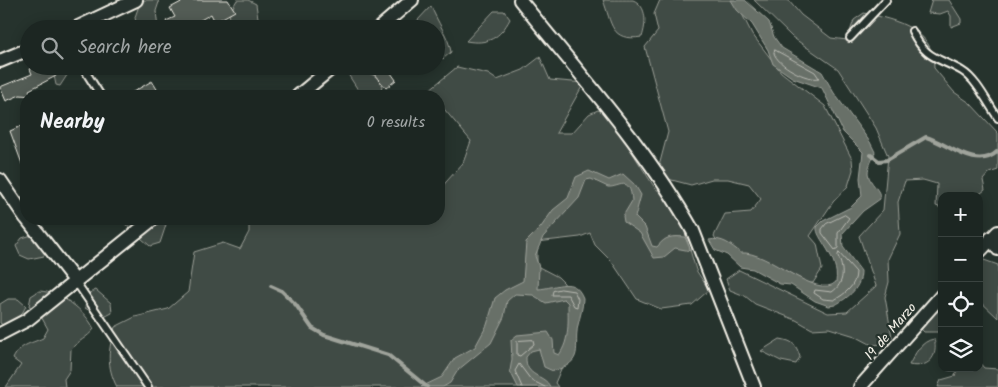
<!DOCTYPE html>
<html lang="en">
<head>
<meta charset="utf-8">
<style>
  :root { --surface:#1c2622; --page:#252e2a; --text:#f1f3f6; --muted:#a0a5a5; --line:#3a4340 }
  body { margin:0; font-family:Kalam,sans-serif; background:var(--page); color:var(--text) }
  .controls { position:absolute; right:15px; bottom:15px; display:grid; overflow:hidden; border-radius:10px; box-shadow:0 2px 12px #0003 }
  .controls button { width:45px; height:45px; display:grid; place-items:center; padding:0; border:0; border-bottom:1px solid var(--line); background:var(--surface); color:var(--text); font:25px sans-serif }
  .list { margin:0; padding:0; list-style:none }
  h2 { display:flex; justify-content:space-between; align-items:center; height:65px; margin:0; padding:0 20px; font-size:21px }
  h2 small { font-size:16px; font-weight:400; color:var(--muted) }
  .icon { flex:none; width:28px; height:28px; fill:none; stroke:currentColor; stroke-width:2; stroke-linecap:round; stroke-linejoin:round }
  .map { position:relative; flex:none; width:998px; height:387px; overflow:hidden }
  .search { position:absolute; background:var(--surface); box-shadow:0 2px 12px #0003; left:20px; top:20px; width:425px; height:55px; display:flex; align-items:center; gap:12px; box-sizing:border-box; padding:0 18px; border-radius:28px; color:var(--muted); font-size:19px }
  .panel { position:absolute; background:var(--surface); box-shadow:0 2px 12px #0003; left:20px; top:90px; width:425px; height:135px; border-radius:20px }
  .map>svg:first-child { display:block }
  .green { fill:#414b45; stroke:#9a9e96 }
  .water { fill:#676f68; stroke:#9fa39b }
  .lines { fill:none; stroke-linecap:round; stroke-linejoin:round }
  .shore { stroke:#bcbdb5; stroke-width:1 }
  .stream { stroke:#9fa39b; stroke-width:4 }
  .building { fill:#525c55; stroke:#f4f1e8 }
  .lane-casing { stroke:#f4f1e8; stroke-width:10 }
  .street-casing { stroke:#f4f1e8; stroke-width:16 }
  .lane { stroke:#26332d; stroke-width:6 }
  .street { stroke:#26332d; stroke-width:12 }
  .labels { text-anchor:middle; stroke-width:4.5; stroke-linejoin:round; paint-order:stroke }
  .street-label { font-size:14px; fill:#f4f1e8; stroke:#26332d }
</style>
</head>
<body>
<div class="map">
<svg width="998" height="387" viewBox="0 0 998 387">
  <rect width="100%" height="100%" fill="#26332d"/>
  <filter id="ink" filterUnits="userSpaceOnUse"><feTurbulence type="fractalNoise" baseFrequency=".02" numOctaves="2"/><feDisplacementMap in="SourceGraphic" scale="10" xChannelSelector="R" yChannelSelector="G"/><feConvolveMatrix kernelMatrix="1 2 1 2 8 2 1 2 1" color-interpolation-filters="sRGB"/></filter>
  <g filter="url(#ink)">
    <!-- green -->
    <path class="green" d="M141,0H157L159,2L156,11L158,29H137L135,17Z
      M237,0H248L256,4L259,25L256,29H228L230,12Z
      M603,0C612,0 625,0 633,0C648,6 646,25 642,37C610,42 612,23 603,0Z
      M660,0H735L752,34L781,72L825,106L852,159L853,170L848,186L833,202L810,236L817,244L822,269L813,283H808C799,278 790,273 780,268C760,259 724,256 714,236L725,214L751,212L761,199L749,184L728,179H712L691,185L668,179L659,166L668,132L645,47L658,31L654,14Z
      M754,0H788L801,15L831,38L847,40L854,20L864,13C896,20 935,29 934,68L954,92L970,103L998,133V170L989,173L983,180L985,190L977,196H942V208L936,206L937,184L923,180L905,181L898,202L900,234L888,259L889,282L885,297L892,337L882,344L872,345L855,336L829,328L812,329L796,320L755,304L745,296L730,290L726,279L739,270L828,313L847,312L876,286L859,236L883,210L888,156L876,128L838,69L792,37Z
      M932,0H949L961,19V23L951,27V16L948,11L940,14L928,13Z
      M431,6C437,22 449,37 451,52L443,59L436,50V29H419L417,21Z
      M494,11H504L510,19C500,38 488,45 466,41Z
      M540,57L550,80L584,83L556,133H572L589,114L598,110L607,113L655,188L677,206L696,270L709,290L692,305L661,309L637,299L612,262L595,245L590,233L580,237L537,242V266L558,277L564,283L576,334L555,383L558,387H117C106,366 108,349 115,327L135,317L168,309L188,292L194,252L223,243L240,249L249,232V219H439V190L463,163L471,141L439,103V96H434L429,90L457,67L488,74L497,80L523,70Z
      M52,66H73L60,86L56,85Z
      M355,67L375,76L382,84L381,94L377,96H362L344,68Z
      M125,219H156L166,225L160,243L150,246L124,223Z
      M32,235L47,246L44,256L29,259L20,255L16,246L22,238Z
      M984,260L998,265V318L979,300V263Z
      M96,290L111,303L112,313L102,318L85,308L87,294Z
      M39,291C61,292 85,310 94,329C87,338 78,341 71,349L70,370L64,379L65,387H6L21,365L13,359C20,344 30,344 43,338L48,329L38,311L29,306L31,296Z
      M8,299H18L26,306C21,317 15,322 3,325L0,323V304Z
      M942,308V338L938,332H924L919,327Z
      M780,339C793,341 796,344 800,357L796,364L781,361L761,351Z
      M934,339C939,357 928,369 909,365C915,354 921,341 934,339Z
      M979,362L984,368L998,369V387H938L941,380L955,376L958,368H979Z"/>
    <!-- water -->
    <path class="water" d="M731,0H745L769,22L774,37L782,48L822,72L834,93L870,142L875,152C873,159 868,166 868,173C869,184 881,189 880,199L863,211L842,234L843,247L861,271C861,288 849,297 835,305L829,306L815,301L791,285L780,284L753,269L740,267L727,255L715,250L709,240C722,237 731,245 741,253C767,250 817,301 836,282C840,257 815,238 817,227L823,221L851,207L862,196L860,178L863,152L843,132L822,88L793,78L773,64L768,50L752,24L737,10Z
      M589,171L609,180L623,174L635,185L641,195L635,217L645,227L652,246L657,247C666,236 671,236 685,237L691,251L675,248L664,257L654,258L640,233L624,222L623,216L632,201C630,174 619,188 608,187L591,179L586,180L579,198L543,237L535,256L539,267L538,289C557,288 574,275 583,298C583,308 580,316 578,325C573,348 586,362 553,371L544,367L539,349L531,351L526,357C525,378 545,374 550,387H518L510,371L512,359L511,340L517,335L548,332L553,340L554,353L559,355C570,340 568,321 568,303L564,299L546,303L533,295L515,294L507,301L504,317L491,343L458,370L450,383L443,387H421L442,377L455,358L475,347L487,325L495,298L505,290L523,281L526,242L541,227L553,210L568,198L576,177Z"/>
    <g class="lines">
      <!-- shore -->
      <path class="shore" d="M775,50L815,72L819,78C807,81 777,65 774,53Z
        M845,215L849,218L838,233V248L835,250L822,233V229L826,224Z
        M839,253L856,272C856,286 845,294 834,300L823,299L814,293L815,290L832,292C845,283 844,269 838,256Z
        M561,289L574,291L578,299L577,307L574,306L568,295H552L553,291Z
        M533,340L534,344L520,356L517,355V341Z
        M522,387L515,371L519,364L531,380L545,387"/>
      <!-- stream -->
      <path class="stream" d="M871,155L879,161L887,160L926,137C948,143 976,172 998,151
        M271,286L282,291L296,305L312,328L324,335L388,355L427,387"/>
    </g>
    <!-- building -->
    <path class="building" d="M185,0H228L235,11L215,22L211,14L185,29H182L180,25L170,29L166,21L175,17L170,8Z
      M35,66H51L56,76L29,90L32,96L20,95L6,101L0,87L32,74L30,69Z
      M382,66H386L396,80L386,88L373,73Z
      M152,81L161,96H126Z
      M26,124V172H25L10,131Z"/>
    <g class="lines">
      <!-- lane casing -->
      <g class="lane-casing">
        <path id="lane" d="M912,31C926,60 938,57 962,71C977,80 988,104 998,118
          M850,38L886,0
          M82,66L101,96
          M76,282L148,387"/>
      </g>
      <!-- street casing -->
      <g class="street-casing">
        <path id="street" d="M520,0C580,75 646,147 693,231L754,387
          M74,29L136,0
          M378,29L412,0
          M0,61L29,49
          M298,96L334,66
          M0,180L26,218
          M27,219L76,282
          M991,238L998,249
          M979,252L998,232
          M0,334L27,320L153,219
          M860,387L942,295"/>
      </g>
      <!-- lane -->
      <use href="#lane" class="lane"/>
      <!-- street -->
      <use href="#street" class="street"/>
    </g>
  </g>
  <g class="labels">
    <!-- street labels -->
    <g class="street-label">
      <text transform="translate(890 331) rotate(-49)" y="5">19 de Marzo</text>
    </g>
  </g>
</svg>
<div class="controls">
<button>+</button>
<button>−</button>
<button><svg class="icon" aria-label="locate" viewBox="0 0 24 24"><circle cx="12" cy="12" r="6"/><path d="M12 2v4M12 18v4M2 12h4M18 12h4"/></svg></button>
<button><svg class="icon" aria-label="layers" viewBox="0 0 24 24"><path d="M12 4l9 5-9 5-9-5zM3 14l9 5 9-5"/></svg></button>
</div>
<div class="search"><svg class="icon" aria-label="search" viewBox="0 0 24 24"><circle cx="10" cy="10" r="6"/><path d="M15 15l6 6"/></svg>Search here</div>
<section class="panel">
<h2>Nearby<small>0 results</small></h2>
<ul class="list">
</ul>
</section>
</div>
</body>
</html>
